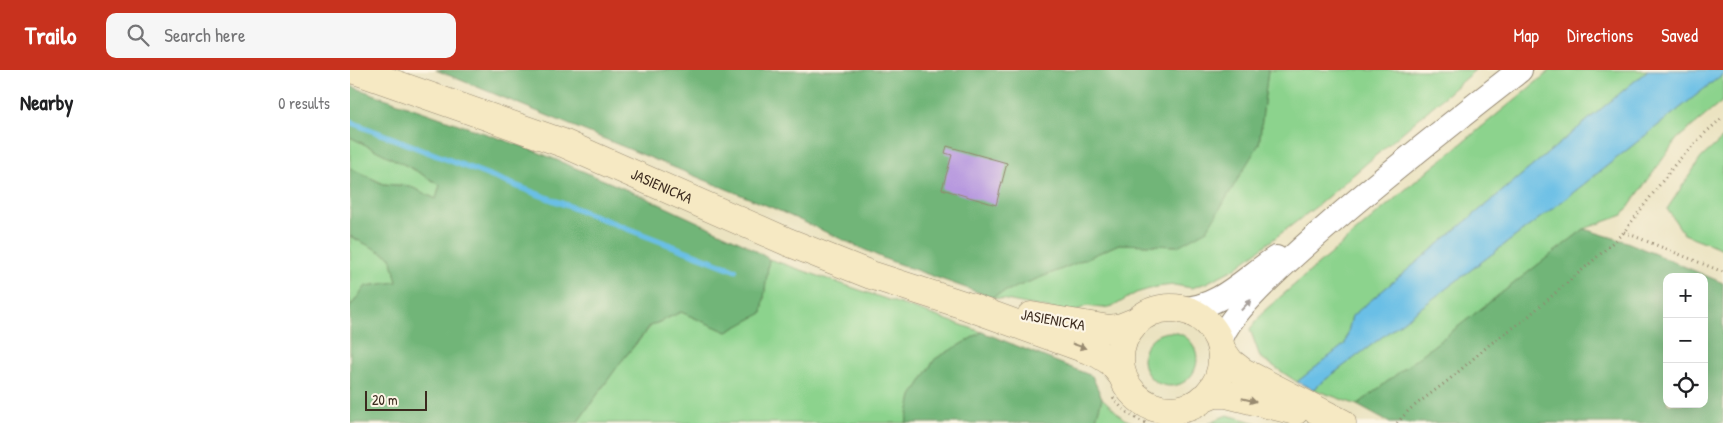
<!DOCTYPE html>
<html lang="en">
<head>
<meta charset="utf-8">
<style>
  :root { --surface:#fff; --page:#f6f6f6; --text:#202124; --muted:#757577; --line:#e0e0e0; --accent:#c8321e }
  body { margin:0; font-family:"Patrick Hand",sans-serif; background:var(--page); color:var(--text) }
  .controls { position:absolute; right:15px; bottom:15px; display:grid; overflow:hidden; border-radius:10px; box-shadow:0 5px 20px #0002 }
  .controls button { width:45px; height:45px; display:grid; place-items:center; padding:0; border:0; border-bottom:1px solid var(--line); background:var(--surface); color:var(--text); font:25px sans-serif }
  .scale { position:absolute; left:15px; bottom:12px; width:62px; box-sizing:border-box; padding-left:5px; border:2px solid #3b2a1e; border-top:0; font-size:14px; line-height:18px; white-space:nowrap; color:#3b2a1e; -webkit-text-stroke:4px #fcf5e5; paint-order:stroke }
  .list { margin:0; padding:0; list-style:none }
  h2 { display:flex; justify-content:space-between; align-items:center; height:65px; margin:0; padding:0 20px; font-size:21px }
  h2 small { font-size:16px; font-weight:400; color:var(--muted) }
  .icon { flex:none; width:28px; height:28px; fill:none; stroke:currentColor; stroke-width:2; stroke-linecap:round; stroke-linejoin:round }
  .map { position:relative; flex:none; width:1373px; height:353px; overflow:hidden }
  header { display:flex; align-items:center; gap:30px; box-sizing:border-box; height:70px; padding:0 25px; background:var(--accent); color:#fff }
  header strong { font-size:24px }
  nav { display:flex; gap:28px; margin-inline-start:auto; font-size:18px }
  .search { width:350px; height:45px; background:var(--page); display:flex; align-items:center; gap:12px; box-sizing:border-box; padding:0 18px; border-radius:10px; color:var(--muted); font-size:19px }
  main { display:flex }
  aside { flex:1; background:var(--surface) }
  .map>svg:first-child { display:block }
  .green { fill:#8cd38d; stroke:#647e56 }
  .forest { fill:#71b578; stroke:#56704b; fill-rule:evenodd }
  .water { fill:#6abfe6; stroke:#527482 }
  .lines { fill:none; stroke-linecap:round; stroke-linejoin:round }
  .stream { stroke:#6abfe6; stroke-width:6 }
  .building { fill:#b799df }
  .minor-casing { stroke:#938670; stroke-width:26 }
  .secondary-casing { stroke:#938670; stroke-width:29 }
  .path { stroke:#938670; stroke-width:3; stroke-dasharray:1 4; stroke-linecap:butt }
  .minor { stroke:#fff; stroke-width:24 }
  .secondary { stroke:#f6e9c3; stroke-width:28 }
  .oneway { fill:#a79f9a }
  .oneway2 { fill:#988a70 }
  .labels { text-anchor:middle; stroke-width:4.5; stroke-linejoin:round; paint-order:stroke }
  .street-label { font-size:15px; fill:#3b2a1e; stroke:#fcf5e5 }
</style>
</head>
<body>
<header>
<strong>Trailo</strong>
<div class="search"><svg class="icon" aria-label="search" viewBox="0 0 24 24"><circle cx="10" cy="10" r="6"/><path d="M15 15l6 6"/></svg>Search here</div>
<nav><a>Map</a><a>Directions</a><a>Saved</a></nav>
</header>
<main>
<aside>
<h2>Nearby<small>0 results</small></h2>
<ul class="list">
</ul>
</aside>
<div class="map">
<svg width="1373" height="353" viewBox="0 0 1373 353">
  <rect width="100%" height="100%" fill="#fcf5e5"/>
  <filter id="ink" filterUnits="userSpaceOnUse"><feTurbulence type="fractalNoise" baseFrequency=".02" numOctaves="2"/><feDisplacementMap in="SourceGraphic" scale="10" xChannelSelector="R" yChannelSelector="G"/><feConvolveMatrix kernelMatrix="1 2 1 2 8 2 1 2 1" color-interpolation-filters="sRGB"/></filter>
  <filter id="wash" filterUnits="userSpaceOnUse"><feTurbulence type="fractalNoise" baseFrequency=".0096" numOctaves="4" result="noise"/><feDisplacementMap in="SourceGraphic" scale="20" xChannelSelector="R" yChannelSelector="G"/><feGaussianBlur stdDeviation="1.12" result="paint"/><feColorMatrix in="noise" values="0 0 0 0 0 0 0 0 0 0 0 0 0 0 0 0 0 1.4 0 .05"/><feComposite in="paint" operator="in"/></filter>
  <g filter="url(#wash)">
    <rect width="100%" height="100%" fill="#ebe3c1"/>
    <!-- green -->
    <path class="green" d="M918,0H1125L967,136L884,199L856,213L842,218L824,215L806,217L786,223L764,236L752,238L736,236L722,243L641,227L717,197L769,174L828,176L909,74Z
      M1201,0H1298L1002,246L995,274L947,312L910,287L900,259L915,240L1056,119Z
      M1373,4V31L1327,69L1273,145L1234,159L1007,335L963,319L1215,129Z
      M0,67L63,99L90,115L86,129L59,116L34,114L0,98Z
      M1373,68V179L1334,164L1317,139L1351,88Z
      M0,166L41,187L47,212L16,216L0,237Z
      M419,189L632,262L585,289L562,326L556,353H227L270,293L301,256L331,242L377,262L412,243Z
      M793 289a27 27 0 1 1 54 0a27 27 0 1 1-54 0Z
      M752,328L774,349L784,353H745Z
      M877,345L907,353H858Z"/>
    <!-- forest -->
    <path class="forest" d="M86,0H918L909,74L857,160L828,176L769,174L717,197L641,227L535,189L423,138Z
      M0,16L185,81L294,127L395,174L419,189L412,243L377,262L331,242L300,256L270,293L227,353H0V237L16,216L47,212L41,187L0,166V98L33,114L59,116L86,129L90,115L63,99L0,67Z
      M1234,159L1277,172L1373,213V353H1040L1007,335ZM1317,207H1354V334H1317Z
      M632,262L742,306L752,328L745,353H556L562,326L585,289Z"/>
    <!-- water -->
    <path class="water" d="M1298,0H1373V4L1215,129L963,319L947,312L995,274L1002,246Z"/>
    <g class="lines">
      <!-- stream -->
      <path class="stream" d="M0,52L385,200"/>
    </g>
    <g id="blocks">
      <!-- building -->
      <path class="building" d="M597,76L657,93L646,135L592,119L602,85L595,83Z"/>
    </g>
  </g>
  <g filter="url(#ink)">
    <use href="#blocks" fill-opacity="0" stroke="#938670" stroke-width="1"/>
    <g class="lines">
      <!-- minor casing -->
      <g class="minor-casing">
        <path id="minor" d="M831,239C869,239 896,207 926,188
          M870,275C873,227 1121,39 1170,0"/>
      </g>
      <!-- secondary casing -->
      <g class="secondary-casing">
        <g id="secondary">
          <path id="s1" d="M5,0L213,73L438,172L521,205L617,236L747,283L760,291L772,305"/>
          <circle cx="821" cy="289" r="51"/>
          <path d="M681,246L759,259L772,257L787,251"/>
          <path d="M871,279L880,292L893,302L992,353"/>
          <path d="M852,329L864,324H876L945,341"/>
        </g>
      </g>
      <!-- path -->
      <path class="path" d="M1274,162L1373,202
        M763,328C772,339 783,349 797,353
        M1047,353L1059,340L1100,309L1140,274L1174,250L1246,188L1274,162L1326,93L1353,65L1373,47"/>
      <!-- minor -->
      <use href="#minor" class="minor"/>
      <!-- secondary -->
      <use href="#secondary" class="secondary"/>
    </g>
    <!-- one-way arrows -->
    <defs><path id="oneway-solid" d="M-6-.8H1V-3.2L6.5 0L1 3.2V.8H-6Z" transform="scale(1.25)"/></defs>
    <use class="oneway" href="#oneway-solid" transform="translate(896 235) rotate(-47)"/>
    <g class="oneway2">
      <use href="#oneway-solid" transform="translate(729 276) rotate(19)"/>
      <use href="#oneway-solid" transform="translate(899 330) rotate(14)"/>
    </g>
  </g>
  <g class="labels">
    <!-- street labels -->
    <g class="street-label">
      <text dy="5" stroke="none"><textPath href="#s1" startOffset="328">JASIENICKA</textPath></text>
      <text transform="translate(703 250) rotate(10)" y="5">JASIENICKA</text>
    </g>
  </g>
</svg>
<div class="controls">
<button>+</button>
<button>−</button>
<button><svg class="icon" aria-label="locate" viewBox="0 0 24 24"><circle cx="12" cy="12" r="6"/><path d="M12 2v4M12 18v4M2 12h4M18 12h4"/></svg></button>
</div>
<div class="scale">20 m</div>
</div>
</main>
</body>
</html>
